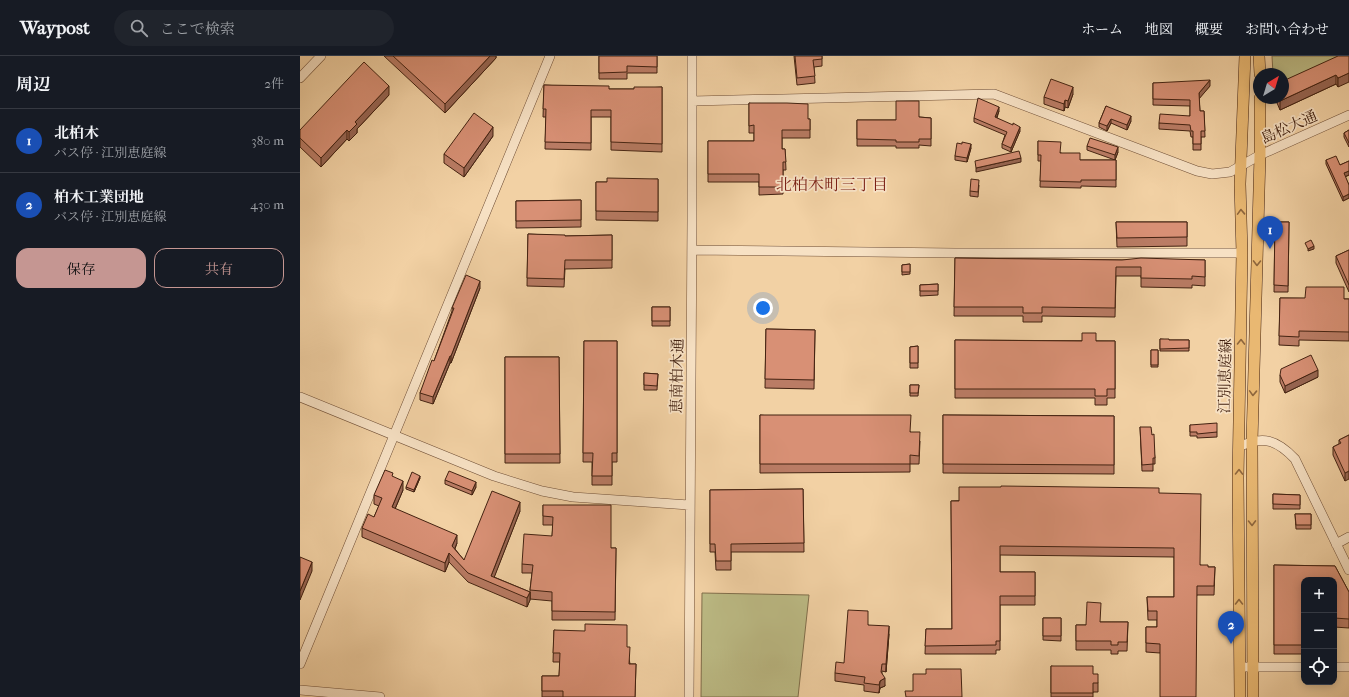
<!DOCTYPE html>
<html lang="ja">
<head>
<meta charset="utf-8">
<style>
  :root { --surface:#171b24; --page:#20242c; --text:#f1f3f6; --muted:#9ea1a6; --line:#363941; --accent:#c59692 }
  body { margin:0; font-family:"IM FELL French Canon","Noto Serif JP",serif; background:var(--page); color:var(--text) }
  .controls { position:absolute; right:12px; bottom:12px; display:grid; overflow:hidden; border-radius:8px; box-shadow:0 2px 10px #0003 }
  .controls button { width:36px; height:36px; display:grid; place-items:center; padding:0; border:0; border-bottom:1px solid var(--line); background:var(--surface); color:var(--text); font:20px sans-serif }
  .compass { position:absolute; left:953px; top:12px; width:36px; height:36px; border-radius:50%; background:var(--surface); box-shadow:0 2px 10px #0003; rotate:38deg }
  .you { position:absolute; left:463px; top:252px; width:14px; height:14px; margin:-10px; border:3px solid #fff; border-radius:50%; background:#1a73e8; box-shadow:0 0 0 6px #1a73e833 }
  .badge { display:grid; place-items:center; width:26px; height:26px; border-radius:50%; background:var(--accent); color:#fff; font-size:13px; font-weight:700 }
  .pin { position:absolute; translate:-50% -33px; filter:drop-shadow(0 1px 2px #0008) }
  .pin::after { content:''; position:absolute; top:21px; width:14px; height:12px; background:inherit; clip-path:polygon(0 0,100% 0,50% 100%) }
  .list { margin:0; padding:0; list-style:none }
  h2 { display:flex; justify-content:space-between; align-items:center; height:52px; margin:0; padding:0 16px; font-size:17px }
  h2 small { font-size:13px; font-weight:400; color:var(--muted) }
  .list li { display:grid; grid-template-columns:26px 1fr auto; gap:12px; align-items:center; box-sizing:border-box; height:64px; padding:0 16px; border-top:1px solid var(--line) }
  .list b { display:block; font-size:15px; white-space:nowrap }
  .list p { margin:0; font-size:13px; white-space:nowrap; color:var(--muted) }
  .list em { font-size:13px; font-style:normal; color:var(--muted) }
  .actions { display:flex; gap:8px; padding:12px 16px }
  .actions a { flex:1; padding:9px 0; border:1px solid var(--accent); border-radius:12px; text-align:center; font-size:14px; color:var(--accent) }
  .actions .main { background:var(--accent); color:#111 }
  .icon { flex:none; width:22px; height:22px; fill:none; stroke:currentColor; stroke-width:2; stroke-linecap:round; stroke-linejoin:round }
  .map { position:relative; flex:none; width:1049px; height:641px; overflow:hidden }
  header { display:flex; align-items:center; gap:24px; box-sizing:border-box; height:56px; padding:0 20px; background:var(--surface); border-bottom:1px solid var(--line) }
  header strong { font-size:19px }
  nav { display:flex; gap:22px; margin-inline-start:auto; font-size:14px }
  .search { width:280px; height:36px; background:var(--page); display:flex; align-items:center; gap:10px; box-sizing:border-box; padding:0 14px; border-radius:22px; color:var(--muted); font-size:15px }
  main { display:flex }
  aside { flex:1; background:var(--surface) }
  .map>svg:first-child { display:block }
  .green { fill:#bcbb85; stroke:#806e4b }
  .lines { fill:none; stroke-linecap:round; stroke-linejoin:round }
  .minor-casing { stroke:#6f4e36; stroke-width:10 }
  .major-casing { stroke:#432211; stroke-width:12 }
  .minor { stroke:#f7e1c4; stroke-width:9 }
  .major { stroke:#e9b872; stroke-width:11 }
  .wall { fill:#ba7c65; stroke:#432211 }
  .shaded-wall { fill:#976552; stroke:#432211 }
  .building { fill:#d89075; stroke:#432211 }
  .oneway { stroke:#8e663d }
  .labels { text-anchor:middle; stroke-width:3.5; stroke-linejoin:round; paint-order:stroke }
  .street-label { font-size:15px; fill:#432211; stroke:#f7e1c4 }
  .neighbourhood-label { font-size:16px; fill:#7a1f14; stroke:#f7e1c4 }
</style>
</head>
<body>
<header>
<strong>Waypost</strong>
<div class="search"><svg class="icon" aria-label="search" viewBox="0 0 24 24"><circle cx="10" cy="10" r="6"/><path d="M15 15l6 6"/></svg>ここで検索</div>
<nav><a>ホーム</a><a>地図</a><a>概要</a><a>お問い合わせ</a></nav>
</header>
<main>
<aside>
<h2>周辺<small>2件</small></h2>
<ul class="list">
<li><span class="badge" style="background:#1a4fb4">1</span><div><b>北柏木</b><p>バス停 · 江別恵庭線</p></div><em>380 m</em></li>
<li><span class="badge" style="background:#1a4fb4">2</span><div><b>柏木工業団地</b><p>バス停 · 江別恵庭線</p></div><em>430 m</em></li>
</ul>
<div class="actions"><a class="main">保存</a><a>共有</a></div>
</aside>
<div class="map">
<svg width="1049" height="641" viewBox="0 0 1049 641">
  <rect width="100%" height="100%" fill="#f2d1a4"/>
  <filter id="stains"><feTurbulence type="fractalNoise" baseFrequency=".005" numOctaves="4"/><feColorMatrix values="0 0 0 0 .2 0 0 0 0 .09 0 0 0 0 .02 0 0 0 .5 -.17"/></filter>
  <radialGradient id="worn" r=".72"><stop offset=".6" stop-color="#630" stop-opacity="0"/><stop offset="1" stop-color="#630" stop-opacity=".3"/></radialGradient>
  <!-- green -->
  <path class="green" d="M972,0H1049L983,32V18H973Z
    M402,537L509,539L498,641H401Z"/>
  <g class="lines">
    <!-- minor casing -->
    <g class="minor-casing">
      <path id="minor" d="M0,22L21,0
        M392,45L694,38L897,115L912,118L930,116L960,99L1049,59
        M392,194L655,197H942
        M0,341L194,420L242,435L273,441L389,449
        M939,391C963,379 977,384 995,403L1049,514
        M1036,488L1049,481
        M0,608L250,0
        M940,611H1004
        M1034,611H1049
        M0,634L80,641
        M389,641L392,165V0"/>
    </g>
    <!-- major casing -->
    <g class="major-casing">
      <path id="major" d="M959,0L960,18
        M940,641L938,422L942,197L940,128L945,0
        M953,641L952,385L960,99V42"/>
    </g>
    <!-- minor -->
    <use href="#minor" class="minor"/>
    <!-- major -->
    <use href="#major" class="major"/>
  </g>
  <!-- wall -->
  <path class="wall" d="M84,0H196V2L145,57Z
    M299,0H357V17H327V23H299Z
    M494,0H522V10L514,11L515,27L497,29Z
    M1038,0V31L1036,28L980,54L975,42H983Z
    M853,27L910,30L899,42L900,55H904L905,81H901V94H893V81H891L890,75L859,73V67L890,60V50L853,49Z
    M244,29L309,33H334L362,31V96L311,94V61H291V94L245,93L246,61H243Z
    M773,38L768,52L765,51L764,55L744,48V41Z
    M89,39L57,73V77L49,85L47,83L21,111L0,91V74Z
    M449,47L508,63H510V82H482V93H485L486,114H483V138L459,139V126H408V85H454V77H449Z
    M806,50L831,65L827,74L811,67L807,75L799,71V67Z
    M699,55L697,62L720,75L711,96L702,92V88L705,79L674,66V62Z
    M619,61L631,62V90L619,89V92H596V90H557V64H596Z
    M1049,74V91L1044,81V77Z
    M193,80L164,121L144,107V98Z
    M738,85L761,97L780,104H816V131L781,130V132L740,131L741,105H738Z
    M662,88L671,92L667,106L655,104V100Z
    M787,90L818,96L815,104L787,94Z
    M1026,104L1040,109L1049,105V119L1045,121L1049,129V142L1043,145L1026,108Z
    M358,123V165L296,164V126H307Z
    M679,129L678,141L670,140V135Z
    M281,144V171L216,172V145Z
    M816,166H887V190L817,191Z
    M975,166H989L988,236H974Z
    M228,178L265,180L312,179V212L265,213L264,231L227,230Z
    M1049,194V236L1036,207V200Z
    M655,202L822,204H905V230L892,229V232L841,231V220H816L815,261L742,260V266H723V260H654Z
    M610,208V218L602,219V209Z
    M638,228V239L620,240V229Z
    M180,232L151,307H150L133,348L120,344V337L134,305L152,255V252Z
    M980,242L1049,243V285L999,284V290L979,289Z
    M352,251H370V270H352Z
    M466,273L515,274L514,333L465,332Z
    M860,283L869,284H889V295H860Z
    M655,284L815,285V342H807V349H795V342H655Z
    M284,285H317V406H312V429H292V406H283Z
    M618,290V312H610V291Z
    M851,294H858V311H851Z
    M205,301H259L260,407H205Z
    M344,317L358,318L357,334H344Z
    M980,319L1018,321L985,337L980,326Z
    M610,329H619L618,340H610Z
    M460,359L611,376L620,385L619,408H610V416L460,417Z
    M643,359L814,360V418L643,417Z
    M890,369L917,376V381L897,382V380H890Z
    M840,371L852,379L855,402V408H853V415H842Z
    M1049,379L1045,425L1033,399V391L1039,388V384Z
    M93,421L103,434L95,453L157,487L155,493L164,504L220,455L194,521L230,536V544L227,551L168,526L149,506L145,516L62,481V472L74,461L79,450L74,448V439Z
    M120,422L114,436L106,433V431Z
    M145,424L176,431L172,439L145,428Z
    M503,433L504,496H431V514H416L415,496H410V434Z
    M859,437L900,509L908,511H915L914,539H897L860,597L846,596V571H857V564H848L847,541H874V501L700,499V516H735V549H700V594H696V598H625L626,573H652L651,445Z
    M973,438L1000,439V453H973Z
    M243,449L311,492H316L315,564H252V545L230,543V534L232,517H222V508L252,480L253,469H243Z
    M995,458H1011V473H996Z
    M974,509L1035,510L1049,536V572L1034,571V524H1004V598H974Z
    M743,562H761V585L743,584Z
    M800,566H828L827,595H818V598H811V594H776V569H786Z
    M568,569L589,578L586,616L582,615V618L585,630L580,632L579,637L564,635V629L535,625V617L544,607Z
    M254,574L327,591L330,608H336L335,641H242V620H259L260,606H253Z
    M751,610L793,618L798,627V636H793V641H751Z"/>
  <!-- shaded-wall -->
  <path class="shaded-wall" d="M190,0H196V2L145,57V48Z
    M1049,17V26L1038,31V22Z
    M1036,19V28L980,54V45Z
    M910,24V30L899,43V37Z
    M89,30V39L57,73V77L49,85V76L55,66Z
    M773,31V38L768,52V45Z
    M765,44V51L764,55V48Z
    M699,51V55L695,65V61Z
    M831,60V65L827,74V69Z
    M811,63V67L807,75V70Z
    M193,71V80L164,121V112Z
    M720,71V75L711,96V92Z
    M47,74V83L21,111V102Z
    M671,88V92L667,106V102Z
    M818,91V96L815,104V99Z
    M721,102V106L676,116V112Z
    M1049,115V119L1044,121V117Z
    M1049,138V142L1043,145V141Z
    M1014,190V193L1008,195V193Z
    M180,225V232L151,307V300Z
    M150,300V307L133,348V341Z
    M1018,314V321L985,337V330Z
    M1049,415V423L1045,425V417Z
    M120,420V422L114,436V434Z
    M103,425V434L92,460V451Z
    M176,426V431L172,439V435Z
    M220,446V455L192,527L191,520Z
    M157,479V487L152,499V490Z
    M149,497V506L145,516V507Z
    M12,506V515L0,544V535Z
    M230,536V544L227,551V542Z
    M589,570V578L586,616V608Z
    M585,622V630L580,632L579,637L580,625Z"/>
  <!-- building -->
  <path class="building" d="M93,0H190L145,48Z
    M299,0H357V11L327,10V16L299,17Z
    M495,0H522V3L513,4L515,20L497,22Z
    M1038,0H1049V17L1038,22L1036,19L980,45L979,42H983V25Z
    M64,6L89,30L55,66L57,68L49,76L47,74L21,102L0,82V74Z
    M751,23L773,31L768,45L765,44L764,48L744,41Z
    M910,24L899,37L900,55H904L905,75H901V88H893V75H891L890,69L859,67L860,58L890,60V44L853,43V27Z
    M244,29L309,30V33H334V31H362V88L311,86V54H291V87L245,86L246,53H243Z
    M678,42L699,51L695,61L713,69V67L720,71L711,92L702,88L707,76L674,62Z
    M596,45H619V61L631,62V83H619V86H596V84L557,83V64H596Z
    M449,47H487L508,48V63H510V74H482V93H485L486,106H483V131H459V118H408V85H454V69L449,70Z
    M806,50L831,60L827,69L811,63L807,70L799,67Z
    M174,57L193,71L164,112L144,98Z
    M1049,74V87L1044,77Z
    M790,82L818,91L815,99L787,90Z
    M738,85L761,86L760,97H780V104H816V124H781V126L740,125L741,99H738Z
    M662,86L671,88L667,102L655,100L657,87L662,88Z
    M719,95L721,102L676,112L675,105Z
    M1036,100L1040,109L1049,105V115L1044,117L1049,129V138L1043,141L1026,104Z
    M307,122L358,123V156L296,155V126H307Z
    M671,123L679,124L678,136L670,135Z
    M281,144V164L216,165V145Z
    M816,166H887V181L817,182Z
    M975,166H989L988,230L974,229Z
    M228,178L265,179V180L312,179V204H265L264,223L227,222Z
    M1011,184L1014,190L1008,193L1005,187Z
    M1049,194V229L1036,200Z
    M655,202L822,204L841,202L905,204V221L892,220V223L841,222V211H816L815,252L742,251V257H723V251H654Z
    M610,208V216H602V209Z
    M166,219L180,225L151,300H150L133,341L120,337L132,304L134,305L154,252H152Z
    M638,228V235H620V229Z
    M1006,231H1044V243H1049V276L999,275V281L979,280L980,242H1005Z
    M352,251H370V265H352Z
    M466,273L515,274L514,324L465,323Z
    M782,277H796V285H815V333H807V340H795V333H655V284L782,285Z
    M860,283H869V284H889V292L860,293Z
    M284,285H317V397H312V420H292L293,397H283Z
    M618,290V307H610V291Z
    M851,294H858V309H851Z
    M1011,299L1018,314L985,330L980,319L981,313Z
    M205,301H259L260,398H205Z
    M344,317L358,318L357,330L344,329Z
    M610,329H619L618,337H610Z
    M460,359H611L610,376H620L619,400L610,399V408H460Z
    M643,359L814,360V409L643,408Z
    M917,367V376L897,378V376H890V369Z
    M840,371H851L852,379L854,378L855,402H853V408L842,409Z
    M1049,379V415L1045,417L1033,391L1041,387L1039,384Z
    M85,414L93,417L92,420L103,425L92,451L157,479L152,490L164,504L192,435L220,446L191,520L230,536L227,542L168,517L149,497L145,507L62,472L68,458L74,461L82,442L74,439Z
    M149,415L176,426L172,435L145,424Z
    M112,416L120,420L114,434L106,431Z
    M701,430L859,432V437L901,438L900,509H908V511H915L914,530H897L896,641H860V588L846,587V571H857V555H848L847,541H874V492L700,490V516H735V540H700V585H696V589L625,590L626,573H652L651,445H659V431H701Z
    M503,433L504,487L431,488V505H416L415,488H410V434Z
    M973,438L1000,439V449L973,448Z
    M243,449H311V492H316L315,556L252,555V536L230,534L233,509L222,508L224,478L252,480L253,461L243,460Z
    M995,458H1011V469H996Z
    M0,501L12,506L0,535Z
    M974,509L1035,510L1049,536V563L1034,562V524H1004V589H974Z
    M787,546L801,547L800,566H828L827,586H818V589H811V585H776V569H786Z
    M548,554L568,555V569L589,570L586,608H582L581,616L585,622L580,625L579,629L564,627L565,621L535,617L536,606L544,607Z
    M743,562H761V580H743Z
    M285,568L327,569V591H330L329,608H336L335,641H263V635H242V620H259L260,597H253L254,574L285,575Z
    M751,610H793V618H798V627H793V637H751Z
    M626,613H661L662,641H606L605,635H613V618H626Z"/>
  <!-- one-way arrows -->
  <defs><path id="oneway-chevron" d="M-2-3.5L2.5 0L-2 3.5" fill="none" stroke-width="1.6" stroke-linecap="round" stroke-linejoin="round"/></defs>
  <g class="oneway">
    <use href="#oneway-chevron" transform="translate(941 156) rotate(-92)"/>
    <use href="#oneway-chevron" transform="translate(957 207) rotate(91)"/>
    <use href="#oneway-chevron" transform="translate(941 286) rotate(-89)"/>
    <use href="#oneway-chevron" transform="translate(953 337) rotate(92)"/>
    <use href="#oneway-chevron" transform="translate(939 416) rotate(-89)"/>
    <use href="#oneway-chevron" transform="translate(952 467) rotate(89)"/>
    <use href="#oneway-chevron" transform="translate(939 546) rotate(-90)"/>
  </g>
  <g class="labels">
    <!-- street labels -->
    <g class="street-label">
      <text transform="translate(989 71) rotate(-24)" y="5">島松大通</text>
      <text transform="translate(377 320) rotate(-89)" y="5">恵南柏木通</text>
      <text transform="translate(925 320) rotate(-89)" y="5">江別恵庭線</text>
    </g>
    <!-- neighbourhood labels -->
    <g class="neighbourhood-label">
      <text x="532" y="134">北柏木町三丁目</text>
    </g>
  </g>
  <rect width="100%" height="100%" filter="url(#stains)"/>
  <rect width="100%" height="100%" fill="url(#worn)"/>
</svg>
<div class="controls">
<button>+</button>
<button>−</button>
<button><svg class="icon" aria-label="locate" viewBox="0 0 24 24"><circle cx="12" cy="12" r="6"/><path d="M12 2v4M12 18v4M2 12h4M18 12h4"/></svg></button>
</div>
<svg class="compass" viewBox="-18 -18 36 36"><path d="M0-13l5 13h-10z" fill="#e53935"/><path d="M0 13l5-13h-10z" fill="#9ea1a6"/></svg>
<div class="you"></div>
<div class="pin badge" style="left:970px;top:193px;background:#1a4fb4">1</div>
<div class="pin badge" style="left:931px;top:588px;background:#1a4fb4">2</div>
</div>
</main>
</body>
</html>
